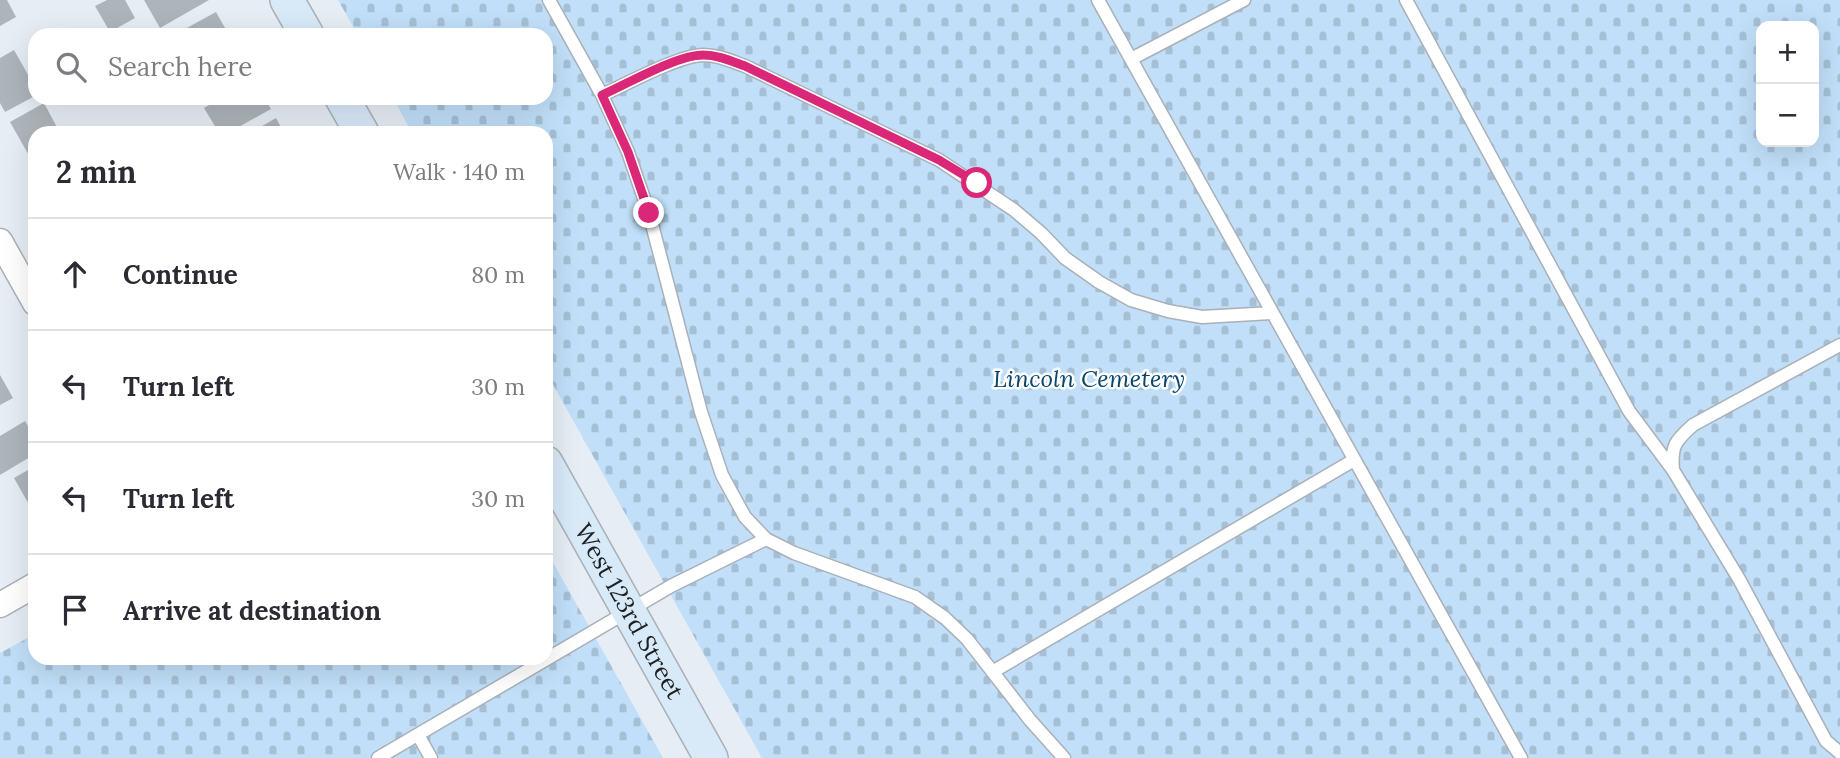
<!DOCTYPE html>
<html lang="en">
<head>
<meta charset="utf-8">
<style>
  :root { --surface:#fff; --page:#f7f7f7; --text:#2b2b33; --muted:#7c7c81; --line:#e1e1e2 }
  body { margin:0; font-family:Lora,serif; background:var(--page); color:var(--text) }
  .controls { position:absolute; right:21px; top:21px; display:grid; overflow:hidden; border-radius:14px; box-shadow:0 7px 28px #0002 }
  .controls button { width:63px; height:63px; display:grid; place-items:center; padding:0; border:0; border-bottom:2px solid var(--line); background:var(--surface); color:var(--text); font:35px sans-serif }
  .stop { position:absolute; width:21px; height:21px; margin:-16px; border:5px solid #db2777; border-radius:50%; background:#fff }
  .stop.end { background:#db2777; border-color:#fff; box-shadow:0 2px 7px #0008 }
  .list { margin:0; padding:0; list-style:none }
  h2 { display:flex; justify-content:space-between; align-items:center; height:91px; margin:0; padding:0 28px; font-size:30px }
  h2 small { font-size:23px; font-weight:400; color:var(--muted) }
  .list li { display:grid; grid-template-columns:46px 1fr auto; gap:21px; align-items:center; box-sizing:border-box; height:112px; padding:0 28px; border-top:2px solid var(--line) }
  .list b { display:block; font-size:26px; white-space:nowrap }
  .list em { font-size:23px; font-style:normal; color:var(--muted) }
  .icon { flex:none; width:38px; height:38px; fill:none; stroke:currentColor; stroke-width:2; stroke-linecap:round; stroke-linejoin:round }
  .map { position:relative; flex:none; width:1840px; height:758px; overflow:hidden }
  .search { position:absolute; background:var(--surface); box-shadow:0 7px 28px #0002; left:28px; top:28px; width:525px; height:77px; display:flex; align-items:center; gap:18px; box-sizing:border-box; padding:0 24px; border-radius:21px; color:var(--muted); font-size:26px }
  .panel { position:absolute; background:var(--surface); box-shadow:0 7px 28px #0002; left:28px; top:126px; width:525px; height:539px; border-radius:21px }
  .map>svg:first-child { display:block }
  .cemetery { fill:url(#cemetery-stones); fill-rule:evenodd }
  .building { fill:#adb4ba }
  .lines { fill:none; stroke-linecap:round; stroke-linejoin:round }
  .lane-casing { stroke:#a9b0b7; stroke-width:15 }
  .street-casing { stroke:#a9b0b7; stroke-width:27 }
  .secondary-casing { stroke:#a9b0b7; stroke-width:36 }
  .lane { stroke:#fff; stroke-width:12 }
  .street { stroke:#fff; stroke-width:24 }
  .secondary { stroke:#d8e9f8; stroke-width:33 }
  .route { stroke:#db2777; stroke-width:9 }
  .labels { text-anchor:middle; stroke-width:5; stroke-linejoin:round; paint-order:stroke }
  .park-label { font-size:24px; font-style:italic; fill:#07466f; stroke:#fff }
  .street-label { font-size:24px; fill:#1d2022; stroke:#fff }
</style>
</head>
<body>
<div class="map">
<svg width="1840" height="758" viewBox="0 0 1840 758">
  <defs>
    <pattern id="cemetery-stones" width="16" height="16" patternUnits="userSpaceOnUse" patternTransform="scale(1.75)"><rect width="16" height="16" fill="#c1dff9"/><path d="M2 7V4a2 2 0 0 1 4 0v3zM10 15v-3a2 2 0 0 1 4 0v3z" fill="#a5bfd5"/></pattern>
  </defs>
  <rect width="100%" height="100%" fill="#e6edf4"/>
  <!-- cemetery -->
  <path class="cemetery" d="M338,0H1840V758H762L546,372V133H412L393,98H546V35H358ZM1761,26H1814V142H1761Z
    M546,550L663,758H0V653L35,634V658H546Z"/>
  <!-- building -->
  <path class="building" d="M0,0H7L16,17L0,26Z
    M107,0H125L135,18L110,32L95,6Z
    M144,0H209L160,28Z
    M216,12L229,35H185L183,30Z
    M14,50L35,87V96L5,112L0,103V58Z
    M221,98H265L271,109L228,133H219L204,108Z
    M44,103L60,133H35V166L10,122Z
    M276,118L284,133H250Z
    M0,375L13,398L0,405Z
    M25,421L35,438V454L0,475V436Z
    M35,466V515L14,478Z"/>
  <g class="lines">
    <!-- lane casing -->
    <g class="lane-casing">
      <path id="lane" d="M549,0L602,95L628,152L649,213L701,412L722,475L745,517L766,539L794,553L915,597L945,618L967,639L1030,720L1064,758
        M1098,0L1521,758
        M1406,0L1629,411L1673,470
        M1131,59L1244,0
        M602,95C627,84 677,56 703,55C718,55 731,61 745,66L939,160L1014,210L1041,233L1065,258L1099,282L1131,300L1168,311L1202,317L1272,313
        M1840,345L1693,425C1675,441 1671,446 1673,470L1739,579L1826,741L1840,753
        M994,671L1354,460
        M418,735L431,758
        M378,758L671,586L766,539"/>
    </g>
    <!-- street casing -->
    <g class="street-casing">
      <path id="street" d="M0,241L35,303
        M0,605L35,585"/>
    </g>
    <!-- secondary casing -->
    <g class="secondary-casing">
      <g id="secondary">
        <path d="M287,0L307,35"/>
        <path d="M342,98L362,133"/>
        <path id="s1" d="M546,463L711,758"/>
      </g>
    </g>
    <!-- lane -->
    <use href="#lane" class="lane"/>
    <!-- street -->
    <use href="#street" class="street"/>
    <!-- secondary -->
    <use href="#secondary" class="secondary"/>
  </g>
  <g class="lines">
    <!-- route -->
    <path class="route" d="M649,213L628,152L602,95C627,84 677,55 703,55C718,55 731,61 745,66L939,160L977,183"/>
  </g>
  <g class="labels">
    <!-- park labels -->
    <g class="park-label">
      <text x="1089" y="387">Lincoln Cemetery</text>
    </g>
    <!-- street labels -->
    <g class="street-label">
      <text dy="8" stroke="none"><textPath href="#s1" startOffset="170">West 123rd Street</textPath></text>
    </g>
  </g>
</svg>
<div class="controls">
<button>+</button>
<button>−</button>
</div>
<div class="stop" style="left:977px;top:183px"></div>
<div class="stop end" style="left:649px;top:213px"></div>
<div class="search"><svg class="icon" aria-label="search" viewBox="0 0 24 24"><circle cx="10" cy="10" r="6"/><path d="M15 15l6 6"/></svg>Search here</div>
<section class="panel">
<h2>2 min<small>Walk · 140 m</small></h2>
<ul class="list">
<li><svg class="icon" aria-label="ahead" viewBox="0 0 24 24"><path d="M12 20V5M6 11l6-6 6 6"/></svg><div><b>Continue</b></div><em>80 m</em></li>
<li><svg class="icon" aria-label="left" viewBox="0 0 24 24"><path d="M17 20v-9H6M10 6l-5 5 5 5"/></svg><div><b>Turn left</b></div><em>30 m</em></li>
<li><svg class="icon" aria-label="left" viewBox="0 0 24 24"><path d="M17 20v-9H6M10 6l-5 5 5 5"/></svg><div><b>Turn left</b></div><em>30 m</em></li>
<li><svg class="icon" aria-label="arrive" viewBox="0 0 24 24"><path d="M6 21V4h12l-3 4 3 4H6"/></svg><div><b>Arrive at destination</b></div></li>
</ul>
</section>
</div>
</body>
</html>
